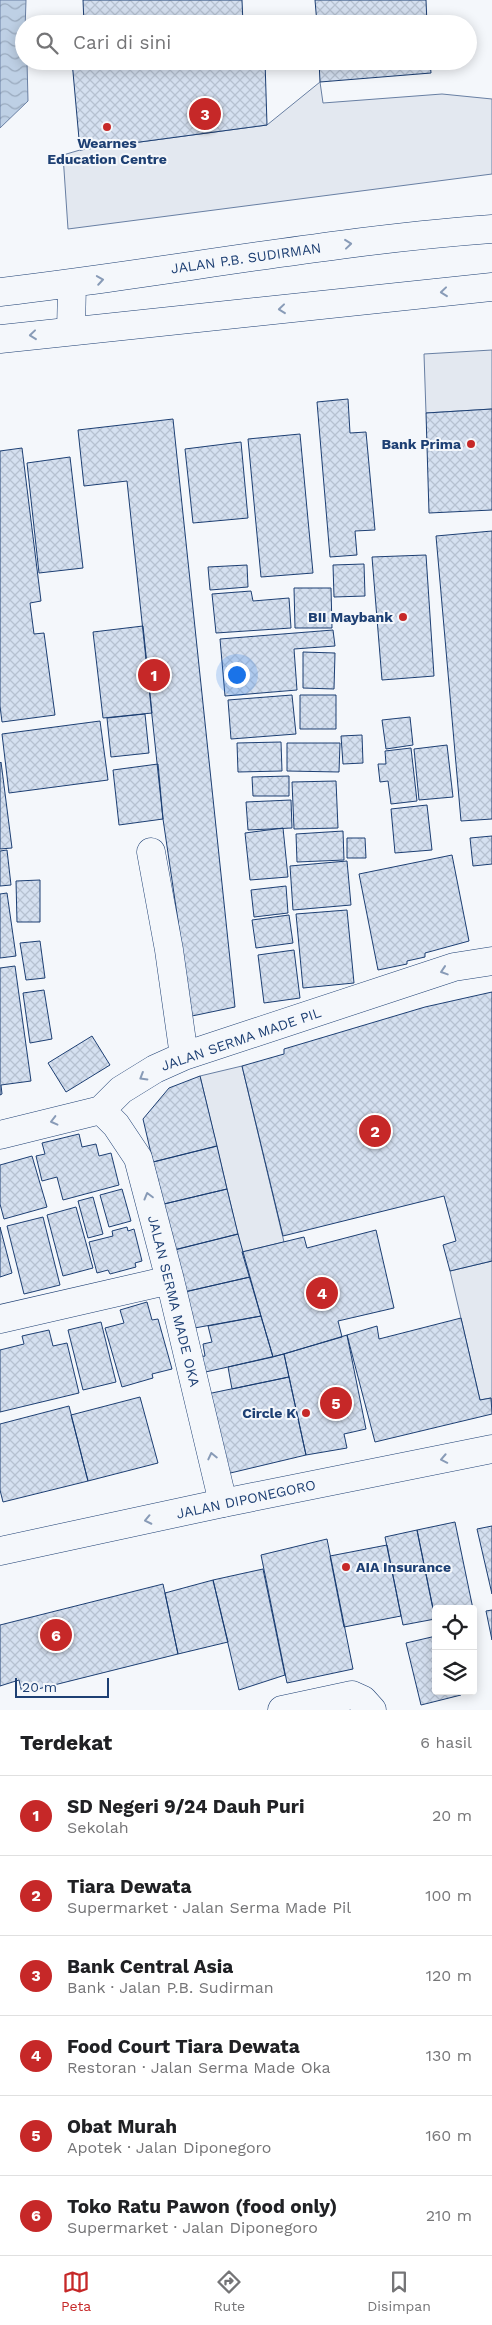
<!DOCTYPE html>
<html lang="id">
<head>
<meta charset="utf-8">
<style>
  :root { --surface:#fff; --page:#f2f2f2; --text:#202124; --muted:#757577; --line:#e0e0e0; --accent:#c62828 }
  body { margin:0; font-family:"Work Sans",sans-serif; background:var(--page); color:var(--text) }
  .controls { position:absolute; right:15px; bottom:15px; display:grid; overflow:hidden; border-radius:5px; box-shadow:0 2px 12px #0003 }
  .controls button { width:45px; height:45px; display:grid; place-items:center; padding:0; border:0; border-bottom:1px solid var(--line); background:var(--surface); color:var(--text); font:25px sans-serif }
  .scale { position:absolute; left:15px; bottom:12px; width:94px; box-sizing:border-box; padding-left:5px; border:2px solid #1d3f73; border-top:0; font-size:14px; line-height:18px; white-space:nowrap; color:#1d3f73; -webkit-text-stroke:4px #f4f7fb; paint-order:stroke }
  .you { position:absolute; left:236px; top:674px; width:18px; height:18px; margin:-12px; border:4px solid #fff; border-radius:50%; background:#1a73e8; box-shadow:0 0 0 8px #1a73e833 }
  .badge { display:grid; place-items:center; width:32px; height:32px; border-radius:50%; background:var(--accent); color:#fff; font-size:16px; font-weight:700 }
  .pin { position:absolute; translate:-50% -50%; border:2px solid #fff; box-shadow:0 1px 5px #0006 }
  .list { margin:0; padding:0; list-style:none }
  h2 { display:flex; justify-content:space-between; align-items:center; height:65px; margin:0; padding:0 20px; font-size:21px }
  h2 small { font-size:16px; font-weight:400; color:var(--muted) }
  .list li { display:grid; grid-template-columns:32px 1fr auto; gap:15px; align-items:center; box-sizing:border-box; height:80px; padding:0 20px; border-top:1px solid var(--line) }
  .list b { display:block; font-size:19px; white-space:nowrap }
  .list p { margin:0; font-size:16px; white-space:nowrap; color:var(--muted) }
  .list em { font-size:16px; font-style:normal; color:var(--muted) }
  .icon { flex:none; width:28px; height:28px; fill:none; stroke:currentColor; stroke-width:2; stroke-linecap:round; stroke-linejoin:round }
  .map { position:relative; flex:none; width:492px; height:1710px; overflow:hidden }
  .search { position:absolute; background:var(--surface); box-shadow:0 2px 12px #0003; left:15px; right:15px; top:15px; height:55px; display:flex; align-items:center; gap:12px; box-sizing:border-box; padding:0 18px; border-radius:28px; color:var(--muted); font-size:19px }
  .sheet { height:545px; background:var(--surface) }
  nav { display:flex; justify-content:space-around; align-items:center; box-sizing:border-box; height:70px; border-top:1px solid var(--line); background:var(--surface); font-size:14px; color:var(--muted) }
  nav a { display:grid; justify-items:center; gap:2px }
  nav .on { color:var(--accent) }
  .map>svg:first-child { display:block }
  .parking { fill:#e3e8f0; stroke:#687fa3 }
  .water { fill:url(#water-waves); stroke:#687fa3 }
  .building { fill:url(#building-cross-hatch); stroke:#1d3f73 }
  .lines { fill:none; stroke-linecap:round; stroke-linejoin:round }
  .minor-casing { stroke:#1d3f73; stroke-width:29 }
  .tertiary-casing { stroke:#1d3f73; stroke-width:29 }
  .secondary-casing { stroke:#1d3f73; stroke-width:29 }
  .minor { stroke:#f4f7fb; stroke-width:28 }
  .tertiary { stroke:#f4f7fb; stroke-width:28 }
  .secondary { stroke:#f4f7fb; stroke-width:28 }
  .oneway { stroke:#889bb7 }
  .poi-dot { fill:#c62828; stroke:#f4f7fb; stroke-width:2 }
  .labels { text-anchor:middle; stroke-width:4; stroke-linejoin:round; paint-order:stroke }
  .poi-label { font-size:14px; font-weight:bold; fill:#1d3f73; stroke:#f4f7fb; text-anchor:end }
  .street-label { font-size:14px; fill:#1d3f73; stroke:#f4f7fb }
</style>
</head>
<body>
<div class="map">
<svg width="492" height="1710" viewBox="0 0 492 1710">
  <defs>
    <pattern id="water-waves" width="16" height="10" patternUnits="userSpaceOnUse" patternTransform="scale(1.25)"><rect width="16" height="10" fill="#bed0e5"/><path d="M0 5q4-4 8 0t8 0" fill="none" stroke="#9aaabe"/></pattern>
    <pattern id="building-cross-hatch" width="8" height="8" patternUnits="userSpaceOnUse" patternTransform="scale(1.25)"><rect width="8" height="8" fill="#d5e0f0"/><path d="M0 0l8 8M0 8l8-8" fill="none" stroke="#b6c1d1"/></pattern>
  </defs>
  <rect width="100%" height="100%" fill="#f4f7fb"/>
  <!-- parking -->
  <path class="parking" d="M320,82L323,103L442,94L492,99V174L68,229L63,155L80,150L267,125Z
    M492,350V409L426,413L424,354Z
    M242,1066L284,1242L242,1252L200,1076Z
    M492,1261V1405L491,1398L480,1400L450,1271Z"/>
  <!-- water -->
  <path class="water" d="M0,0H26L24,61H27L28,101L0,128Z"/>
  <!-- building -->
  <path class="building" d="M83,0H242L243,24H84Z
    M315,0H426L427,24H317Z
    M72,61H265L267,125L80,150Z
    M319,61H430L431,73L320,82Z
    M348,399L350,433L366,432L375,530L355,531L357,555L330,557L317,402Z
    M492,409V510L429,513L426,413Z
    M173,419L235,1007L192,1016L163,819L127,481L84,486L78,430Z
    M300,434L313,573L261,577L248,439Z
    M241,442L248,518L193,523L185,449Z
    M22,448L41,601L30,603L34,634L44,633L55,715L2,722L0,706V451Z
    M70,457L83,568L39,573L27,463Z
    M492,531V819L461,821L436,536Z
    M426,555L434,676L382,680L372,557Z
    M364,564L365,596L334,597L333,565Z
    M247,565L248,587L210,590L208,567Z
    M294,588H331L332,628H295Z
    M251,591L253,601L289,598L291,628L216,633L212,594Z
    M143,626L152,713L103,718L93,632Z
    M333,630L335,646L294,649L297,690L225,696L220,639Z
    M303,652L335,653L334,689L303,688Z
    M292,695L296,734L231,739L228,700Z
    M300,695H336V729H300Z
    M145,714L149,753L111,757L107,718Z
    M410,717L413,745L386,749L382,720Z
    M100,721L108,780L9,793L2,734Z
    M362,735L363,763L343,764L341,736Z
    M281,742L282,771L238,772L237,743Z
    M287,743H340L339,772L287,771Z
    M447,745L453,797L419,800L414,749Z
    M411,748L417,801L391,804L388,781L380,782L378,764H386L385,751Z
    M1,762L12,848L0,849V763Z
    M158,764L163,819L119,825L113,770Z
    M289,776V796H253L252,777Z
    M336,781L338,828L294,829L292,782Z
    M291,800L292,828L248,830L246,802Z
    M427,805L432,850L395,853L391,809Z
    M283,828L288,877L250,880L245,833Z
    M343,831L344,860L297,862L296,834Z
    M492,836V864L473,866L470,838Z
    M347,838H365L366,858H347Z
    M7,850L11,885L0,886V851Z
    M452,855L469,941L425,953V957L407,961V964L378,970L359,874Z
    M347,861L351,905L293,910L290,866Z
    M40,880V922H17L16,881Z
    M286,886L288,913L254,917L251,890Z
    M7,893L16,956L0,958V894Z
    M347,910L354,983L303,988L296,914Z
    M289,915L293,943L256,948L252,920Z
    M40,941L45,978L26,980L20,943Z
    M294,950L300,998L264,1003L258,955Z
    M15,966L31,1081L1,1085L2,1094L0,1095V968Z
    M44,990L52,1039L30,1043L23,993Z
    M492,992V1261L450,1271L443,1245L456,1241L444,1196L283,1236L242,1066L284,1054V1049L425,1007Z
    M92,1036L110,1065L66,1092L48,1063Z
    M200,1076L217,1146L153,1162L143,1119L169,1088Z
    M79,1134L82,1147L96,1144L99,1156L111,1153L119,1185L63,1200L57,1177L42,1181L36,1156L45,1154L42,1143Z
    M217,1146L227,1189L164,1204L153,1162Z
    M32,1156L47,1207L4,1219L0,1204V1165Z
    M122,1189L131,1221L109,1227L100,1195Z
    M227,1189L238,1234L174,1250L164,1204Z
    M93,1197L103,1234L88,1238L78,1201Z
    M76,1207L93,1268L63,1276L47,1215Z
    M43,1217L60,1285L24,1294L7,1226Z
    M0,1227L12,1273L0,1277Z
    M127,1227L128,1231L134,1229L142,1261L135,1263L136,1267L110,1274L108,1270L97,1273L89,1242L113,1236L112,1231Z
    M376,1230L394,1308L338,1321L342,1337L273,1357L242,1252L304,1237L307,1248Z
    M238,1234L250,1277L180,1293L174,1250Z
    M250,1277L261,1316L189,1329L180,1293Z
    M147,1302L152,1320L158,1319L172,1369L152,1374L153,1378L122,1387L105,1328L124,1323L120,1310Z
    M261,1316L273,1357L201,1373L198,1357L205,1356L203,1344L212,1342L208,1326Z
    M461,1318L480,1400L491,1398L492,1414L375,1442L347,1335L377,1326L379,1339Z
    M101,1322L116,1382L83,1390L68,1330Z
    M49,1330L53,1346L67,1343L79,1393L0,1412V1350L24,1344L22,1336Z
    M347,1335L366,1429L344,1434L347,1448L306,1455L284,1354Z
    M284,1354L289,1377L232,1389L228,1367Z
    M289,1377L306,1455L222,1475L207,1394Z
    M140,1397L158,1463L88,1481L71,1415Z
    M69,1406L88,1481L3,1502L0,1490V1424Z
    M455,1522L473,1609H436V1623L417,1530Z
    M492,1526V1594L477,1529Z
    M417,1530L435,1619L403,1625L385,1537Z
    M327,1539L353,1669L287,1683L261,1555Z
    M387,1545L401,1616L344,1627L330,1556Z
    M263,1569L285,1675L239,1690L213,1580Z
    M213,1580L228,1642L178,1654L165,1593Z
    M163,1584L178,1654L22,1693L19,1680L0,1686V1625Z
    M492,1610V1640L486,1611Z
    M436,1636V1691H460L461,1695L421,1705L406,1643Z"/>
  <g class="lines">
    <!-- minor casing -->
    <g class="minor-casing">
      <path id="minor" d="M151,852L169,950L184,1056
        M101,1110L116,1125L138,1158L170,1280L223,1503
        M0,1135L101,1110L121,1090L155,1069L184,1056L454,967L492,961
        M0,1319L170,1280
        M282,1710L352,1695L363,1700L372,1710"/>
    </g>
    <!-- tertiary casing -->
    <g class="tertiary-casing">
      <path id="tertiary" d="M0,292C164,273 327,241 492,229
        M71,331L72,284
        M0,339L492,287"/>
    </g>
    <!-- secondary casing -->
    <g class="secondary-casing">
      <path id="secondary" d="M0,1551L223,1503L492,1449"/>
    </g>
    <!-- minor -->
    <use href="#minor" class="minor"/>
    <!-- tertiary -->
    <use href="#tertiary" class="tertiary"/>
    <!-- secondary -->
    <use href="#secondary" class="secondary"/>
  </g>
  <!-- one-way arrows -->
  <defs><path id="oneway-chevron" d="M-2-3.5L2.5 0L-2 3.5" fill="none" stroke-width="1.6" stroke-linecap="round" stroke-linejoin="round" transform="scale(1.25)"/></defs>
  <g class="oneway">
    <use href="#oneway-chevron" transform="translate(348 244) rotate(-6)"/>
    <use href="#oneway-chevron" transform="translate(100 280) rotate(-9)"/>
    <use href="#oneway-chevron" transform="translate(444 292) rotate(174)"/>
    <use href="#oneway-chevron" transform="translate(282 309) rotate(174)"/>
    <use href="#oneway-chevron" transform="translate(33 335) rotate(174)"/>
    <use href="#oneway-chevron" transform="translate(444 971) rotate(162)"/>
    <use href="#oneway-chevron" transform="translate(143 1077) rotate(149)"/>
    <use href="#oneway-chevron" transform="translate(54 1121) rotate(166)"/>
    <use href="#oneway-chevron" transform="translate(148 1196) rotate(-105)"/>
    <use href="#oneway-chevron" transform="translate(212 1456) rotate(-103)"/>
    <use href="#oneway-chevron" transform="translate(444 1459) rotate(169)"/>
    <use href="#oneway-chevron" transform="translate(148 1520) rotate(168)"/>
  </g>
  <!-- markers -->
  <g class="poi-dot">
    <circle cx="107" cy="127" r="5"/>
    <circle cx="471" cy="444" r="5"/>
    <circle cx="403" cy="617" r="5"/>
    <circle cx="306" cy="1413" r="5"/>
    <circle cx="346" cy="1567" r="5"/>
  </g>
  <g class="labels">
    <!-- poi labels -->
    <g class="poi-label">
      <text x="107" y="148" text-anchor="middle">Wearnes<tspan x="107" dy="16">Education Centre</tspan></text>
      <text x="461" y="449">Bank Prima</text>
      <text x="393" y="622">BII Maybank</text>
      <text x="296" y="1418">Circle K</text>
      <text x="356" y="1572" text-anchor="start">AIA Insurance</text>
    </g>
    <!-- street labels -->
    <g class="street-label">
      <text transform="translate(246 258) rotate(-8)" y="5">JALAN P.B. SUDIRMAN</text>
      <text transform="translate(241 1039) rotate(-19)" y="5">JALAN SERMA MADE PIL</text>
      <text transform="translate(174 1301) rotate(76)" y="5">JALAN SERMA MADE OKA</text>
      <text transform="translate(246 1499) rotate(-12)" y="5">JALAN DIPONEGORO</text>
    </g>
  </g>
</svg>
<div class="controls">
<button><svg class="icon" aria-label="locate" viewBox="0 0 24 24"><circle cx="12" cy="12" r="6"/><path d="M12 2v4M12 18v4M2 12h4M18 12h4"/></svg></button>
<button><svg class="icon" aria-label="layers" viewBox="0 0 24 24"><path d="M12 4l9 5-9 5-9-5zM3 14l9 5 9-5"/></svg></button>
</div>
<div class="scale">20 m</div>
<div class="you"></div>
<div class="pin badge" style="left:154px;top:675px">1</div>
<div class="pin badge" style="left:375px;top:1131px">2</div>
<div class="pin badge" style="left:205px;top:114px">3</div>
<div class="pin badge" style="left:322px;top:1293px">4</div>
<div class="pin badge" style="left:336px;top:1403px">5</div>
<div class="pin badge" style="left:56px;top:1635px">6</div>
<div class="search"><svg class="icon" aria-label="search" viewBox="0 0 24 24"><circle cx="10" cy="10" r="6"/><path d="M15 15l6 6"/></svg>Cari di sini</div>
</div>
<section class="sheet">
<h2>Terdekat<small>6 hasil</small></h2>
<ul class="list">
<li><span class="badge">1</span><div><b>SD Negeri 9/24 Dauh Puri</b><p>Sekolah</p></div><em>20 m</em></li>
<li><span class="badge">2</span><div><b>Tiara Dewata</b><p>Supermarket · Jalan Serma Made Pil</p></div><em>100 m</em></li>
<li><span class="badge">3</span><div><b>Bank Central Asia</b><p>Bank · Jalan P.B. Sudirman</p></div><em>120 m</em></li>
<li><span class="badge">4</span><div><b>Food Court Tiara Dewata</b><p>Restoran · Jalan Serma Made Oka</p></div><em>130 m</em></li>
<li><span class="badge">5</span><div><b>Obat Murah</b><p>Apotek · Jalan Diponegoro</p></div><em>160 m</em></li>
<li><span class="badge">6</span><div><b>Toko Ratu Pawon (food only)</b><p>Supermarket · Jalan Diponegoro</p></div><em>210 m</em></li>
</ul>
</section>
<nav>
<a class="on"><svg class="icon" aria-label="map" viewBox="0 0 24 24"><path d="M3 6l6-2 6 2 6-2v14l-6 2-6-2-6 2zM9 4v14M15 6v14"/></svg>Peta</a>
<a><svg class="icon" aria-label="directions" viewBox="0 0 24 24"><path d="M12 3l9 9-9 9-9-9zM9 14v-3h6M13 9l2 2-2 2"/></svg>Rute</a>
<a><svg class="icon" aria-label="saved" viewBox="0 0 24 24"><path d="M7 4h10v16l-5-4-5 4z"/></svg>Disimpan</a>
</nav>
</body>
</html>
